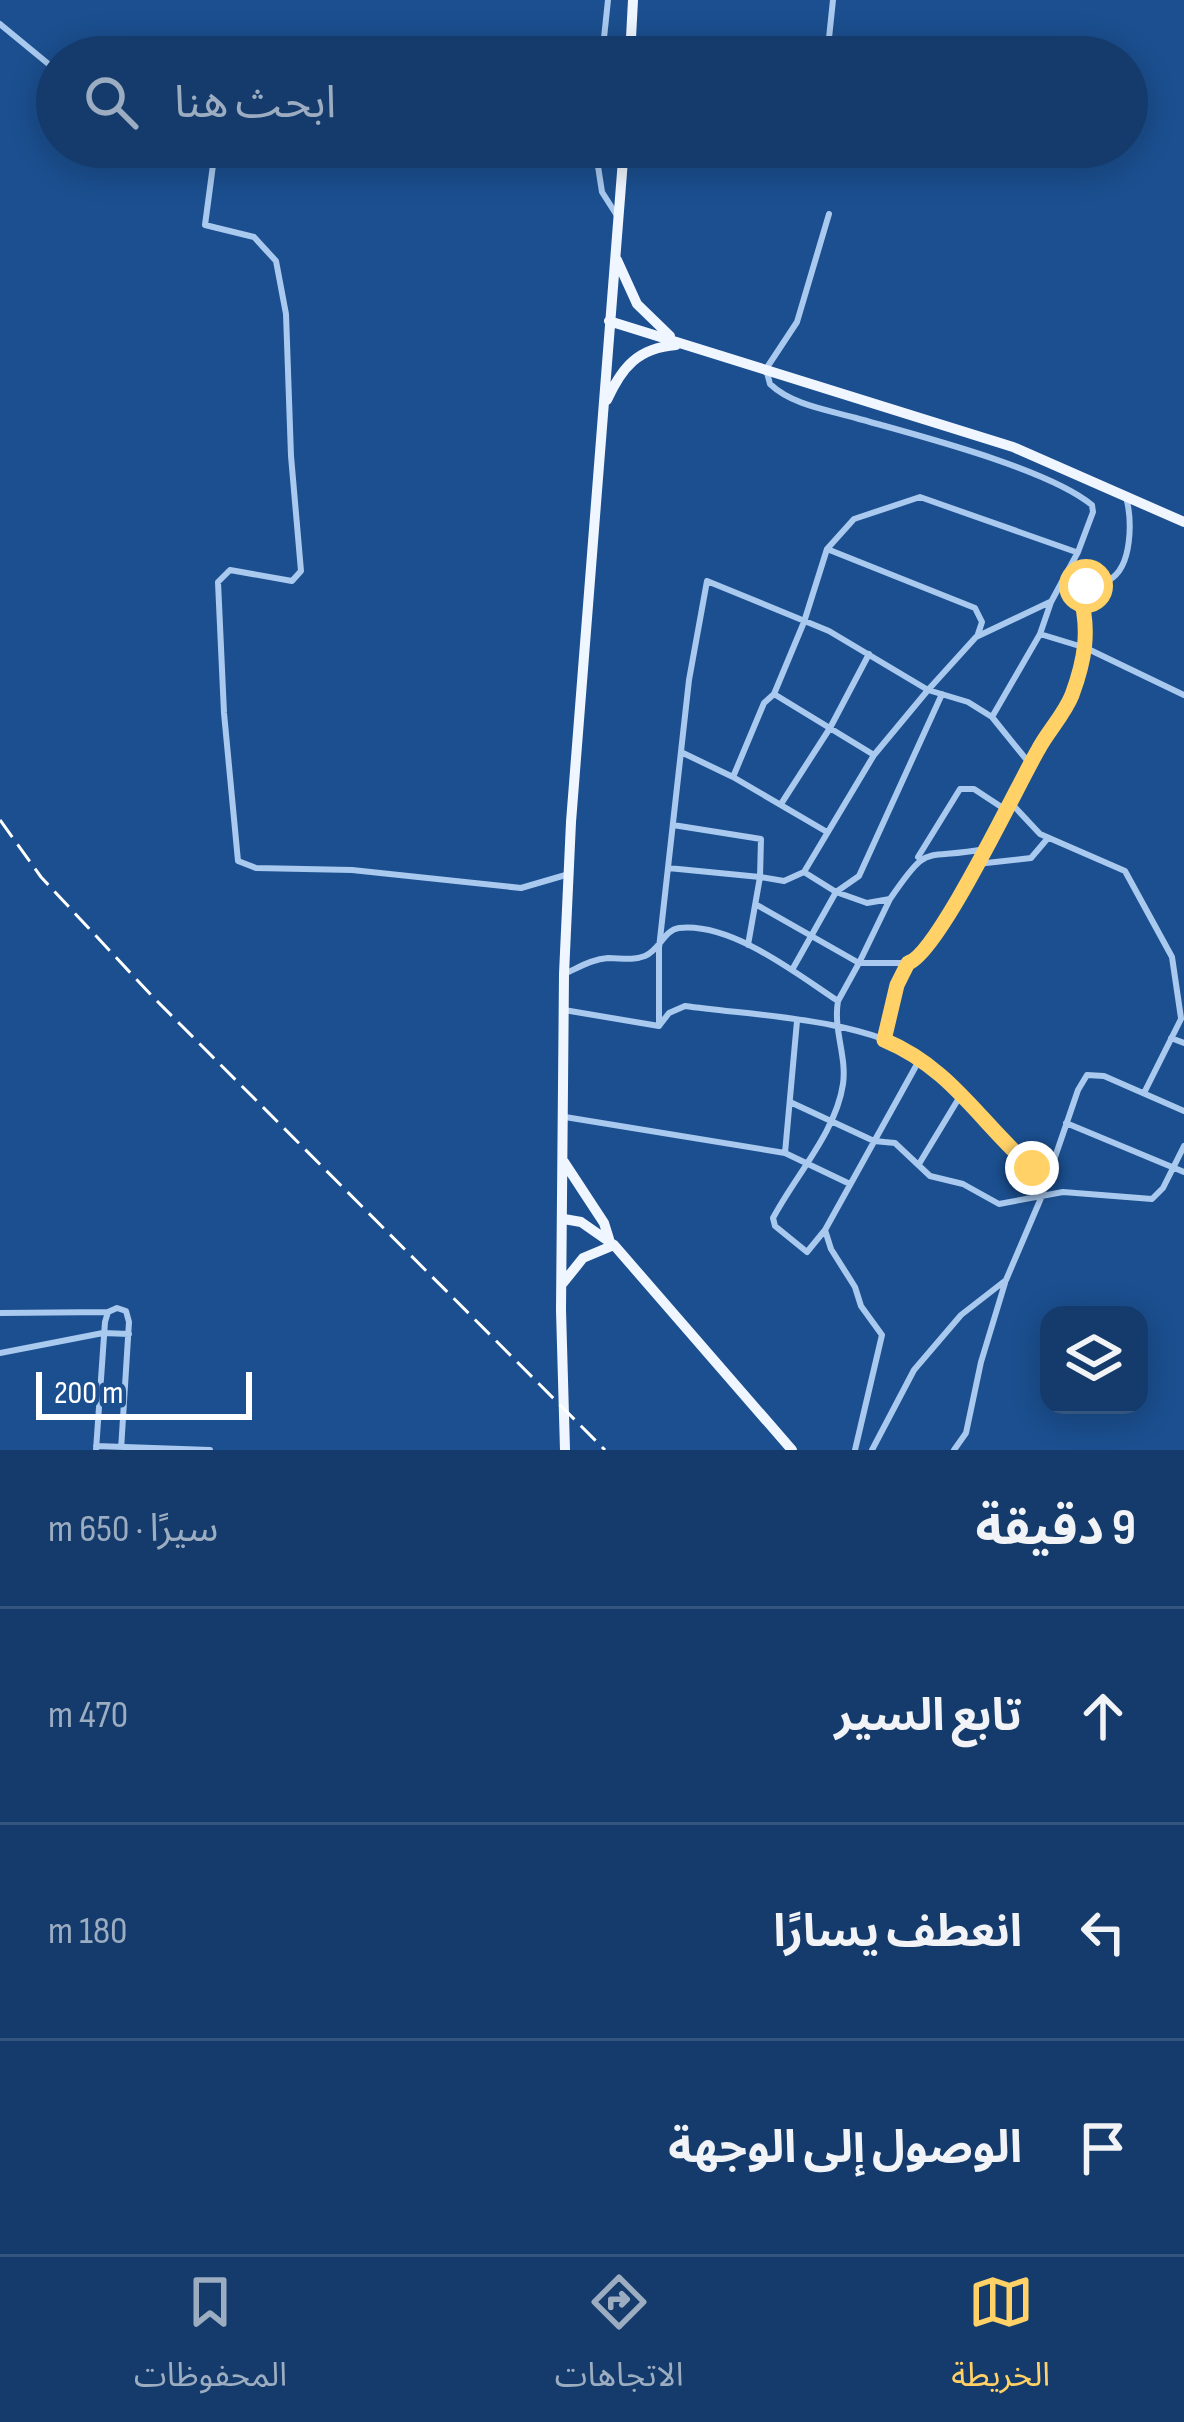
<!DOCTYPE html>
<html lang="ar">
<head>
<meta charset="utf-8">
<style>
  :root { --surface:#143b6b; --page:#214673; --text:#f1f3f6; --muted:#9dadc1; --line:#33557e; --accent:#ffd166 }
  body { margin:0; font-family:"Sofia Sans Condensed","Noto Sans Arabic",sans-serif; background:var(--page); color:var(--text); direction:rtl }
  .controls { position:absolute; right:36px; bottom:36px; display:grid; overflow:hidden; border-radius:24px; box-shadow:0 6px 30px #0003 }
  .controls button { width:108px; height:108px; display:grid; place-items:center; padding:0; border:0; border-bottom:3px solid var(--line); background:var(--surface); color:var(--text); font:60px sans-serif }
  .scale { position:absolute; left:36px; bottom:30px; width:216px; box-sizing:border-box; padding-left:12px; border:6px solid #fff; border-top:0; font-size:33px; line-height:42px; white-space:nowrap; color:#fff; -webkit-text-stroke:9px #1b4f8f; paint-order:stroke }
  .stop { position:absolute; width:36px; height:36px; margin:-27px; border:9px solid #ffd166; border-radius:50%; background:#fff }
  .stop.end { background:#ffd166; border-color:#fff; box-shadow:0 3px 12px #0008 }
  .list { margin:0; padding:0; list-style:none }
  h2 { display:flex; justify-content:space-between; align-items:center; height:156px; margin:0; padding:0 48px; font-size:51px }
  h2 small { font-size:39px; font-weight:400; color:var(--muted) }
  .list li { display:grid; grid-template-columns:78px 1fr auto; gap:36px; align-items:center; box-sizing:border-box; height:216px; padding:0 48px; border-top:3px solid var(--line) }
  .list b { display:block; font-size:45px; white-space:nowrap }
  .list em { font-size:39px; font-style:normal; color:var(--muted) }
  .icon { flex:none; width:66px; height:66px; fill:none; stroke:currentColor; stroke-width:2; stroke-linecap:round; stroke-linejoin:round }
  .map { position:relative; flex:none; width:1184px; height:1450px; overflow:hidden; direction:ltr }
  .search { position:absolute; background:var(--surface); box-shadow:0 6px 30px #0003; left:36px; right:36px; top:36px; height:132px; display:flex; align-items:center; gap:30px; box-sizing:border-box; padding:0 42px; border-radius:66px; color:var(--muted); font-size:45px }
  .sheet { height:804px; background:var(--surface) }
  nav { display:flex; justify-content:space-around; align-items:center; box-sizing:border-box; height:168px; border-top:3px solid var(--line); background:var(--surface); font-size:33px; color:var(--muted) }
  nav a { display:grid; justify-items:center; gap:6px }
  nav .on { color:var(--accent) }
  .map>svg:first-child { display:block }
  .lines { fill:none; stroke-linecap:round; stroke-linejoin:round }
  .street { stroke:#a9c9ee; stroke-width:6 }
  .primary { stroke:#f0f6ff; stroke-width:10 }
  .rail { stroke:#fff; stroke-width:3; stroke-dasharray:21 9; stroke-linecap:butt }
  .route { stroke:#ffd166; stroke-width:15 }
</style>
</head>
<body>
<div class="map">
<svg width="1184" height="1450" viewBox="0 0 1184 1450">
  <rect width="100%" height="100%" fill="#1b4f8f"/>
  <g class="lines">
    <!-- street -->
    <path class="street" d="M0,24L57,71
      M602,57L608,0
      M827,57L833,0
      M203,147L213,165L205,225L254,237L276,261L286,314L291,456L301,571L292,581L230,570L218,582L224,713L238,861L256,868L352,870L521,888L569,874
      M595,147L602,192L616,214
      M829,214L797,322L766,369L770,384C792,405 828,410 856,418C916,435 1047,468 1092,505L1093,512L1078,552L1051,602L1040,634L992,717
      M827,549L975,608L982,622L978,634
      M1040,634L1086,648L1184,695
      M774,694L874,755
      M683,753L733,777L827,832
      M733,777L764,703L774,694L804,622L827,549L854,519L920,497L1076,552
      M1011,803L1040,834L1125,871L1172,957L1181,1018
      M781,804L830,728L869,654
      M918,857L960,789H974L1006,810
      M977,864L1031,858L1048,838
      M668,868L760,877L761,839L673,825
      M804,872L874,755L928,690L976,637L1050,602
      M757,905L859,963L890,899
      M748,945L760,877L784,881L804,872L836,892L859,876L942,694
      M792,970L836,892L867,903L890,899C930,840 922,861 985,849
      M564,974C578,968 592,959 608,958C621,958 632,961 645,956C660,950 664,930 679,928C731,922 797,974 838,1001C833,1030 847,1056 843,1084C836,1132 795,1176 773,1218L775,1226L807,1252L825,1230L921,1057
      M838,1001L859,963H908L921,957L1043,742L1070,700L1086,648L1087,628L1082,589C1090,584 1101,585 1109,580C1133,567 1132,519 1126,497
      M564,1010L659,1026L669,1013L685,1006C757,1016 857,1018 920,1056C965,1083 1002,1162 1049,1174
      M659,1026V948L689,680L707,581L829,631L928,690L968,702L992,717L1030,764
      M1171,1038L1184,1043
      M883,1040L897,985L907,963
      M1144,1093L1181,1019
      M790,1102L874,1141L895,1143L930,1176L963,1184L999,1204L1063,1192L1152,1199L1163,1188L1184,1146
      M565,1117L785,1153L797,1021
      M1066,1123L1184,1172
      M785,1153L850,1184
      M919,1164L962,1093
      M825,1230L831,1249L855,1287L861,1306L882,1335L855,1450
      M0,1313L108,1312
      M0,1353L103,1333L129,1334
      M96,1446L210,1450
      M96,1450L105,1322L108,1312L117,1308L126,1311L129,1322L121,1450
      M872,1450L914,1370L961,1315L1006,1280L1041,1198L1078,1090L1087,1075L1104,1076L1184,1111
      M954,1450L966,1433L981,1362L1005,1283"/>
    <!-- primary -->
    <path class="primary" d="M630,57L633,0
      M617,260L637,304L670,336
      M609,321L1013,447L1184,522
      M607,400C622,367 638,348 676,345
      M564,1162L604,1223L609,1239
      M564,1219L581,1222L614,1245L792,1450
      M563,1283L583,1258L614,1245
      M565,1450L561,1310L564,974L571,822L624,147"/>
    <!-- rail -->
    <path class="rail" d="M0,820L41,877L152,996L605,1450"/>
  </g>
  <g class="lines">
    <!-- route -->
    <path class="route" d="M1032,1168C979,1121 951,1068 884,1040L897,985L908,963C938,954 1017,786 1038,750C1048,731 1064,715 1072,695C1085,660 1090,630 1080,595L1086,586"/>
  </g>
</svg>
<div class="controls">
<button><svg class="icon" aria-label="layers" viewBox="0 0 24 24"><path d="M12 4l9 5-9 5-9-5zM3 14l9 5 9-5"/></svg></button>
</div>
<div class="scale">200 m</div>
<div class="stop" style="left:1086px;top:586px"></div>
<div class="stop end" style="left:1032px;top:1168px"></div>
<div class="search"><svg class="icon" aria-label="search" viewBox="0 0 24 24"><circle cx="10" cy="10" r="6"/><path d="M15 15l6 6"/></svg>ابحث هنا</div>
</div>
<section class="sheet">
<h2>9 دقيقة<small>سيرًا · 650 m</small></h2>
<ul class="list">
<li><svg class="icon" aria-label="ahead" viewBox="0 0 24 24"><path d="M12 20V5M6 11l6-6 6 6"/></svg><div><b>تابع السير</b></div><em>470 m</em></li>
<li><svg class="icon" aria-label="left" viewBox="0 0 24 24"><path d="M17 20v-9H6M10 6l-5 5 5 5"/></svg><div><b>انعطف يسارًا</b></div><em>180 m</em></li>
<li><svg class="icon" aria-label="arrive" viewBox="0 0 24 24"><path d="M6 21V4h12l-3 4 3 4H6"/></svg><div><b>الوصول إلى الوجهة</b></div></li>
</ul>
</section>
<nav>
<a class="on"><svg class="icon" aria-label="map" viewBox="0 0 24 24"><path d="M3 6l6-2 6 2 6-2v14l-6 2-6-2-6 2zM9 4v14M15 6v14"/></svg>الخريطة</a>
<a><svg class="icon" aria-label="directions" viewBox="0 0 24 24"><path d="M12 3l9 9-9 9-9-9zM9 14v-3h6M13 9l2 2-2 2"/></svg>الاتجاهات</a>
<a><svg class="icon" aria-label="saved" viewBox="0 0 24 24"><path d="M7 4h10v16l-5-4-5 4z"/></svg>المحفوظات</a>
</nav>
</body>
</html>
